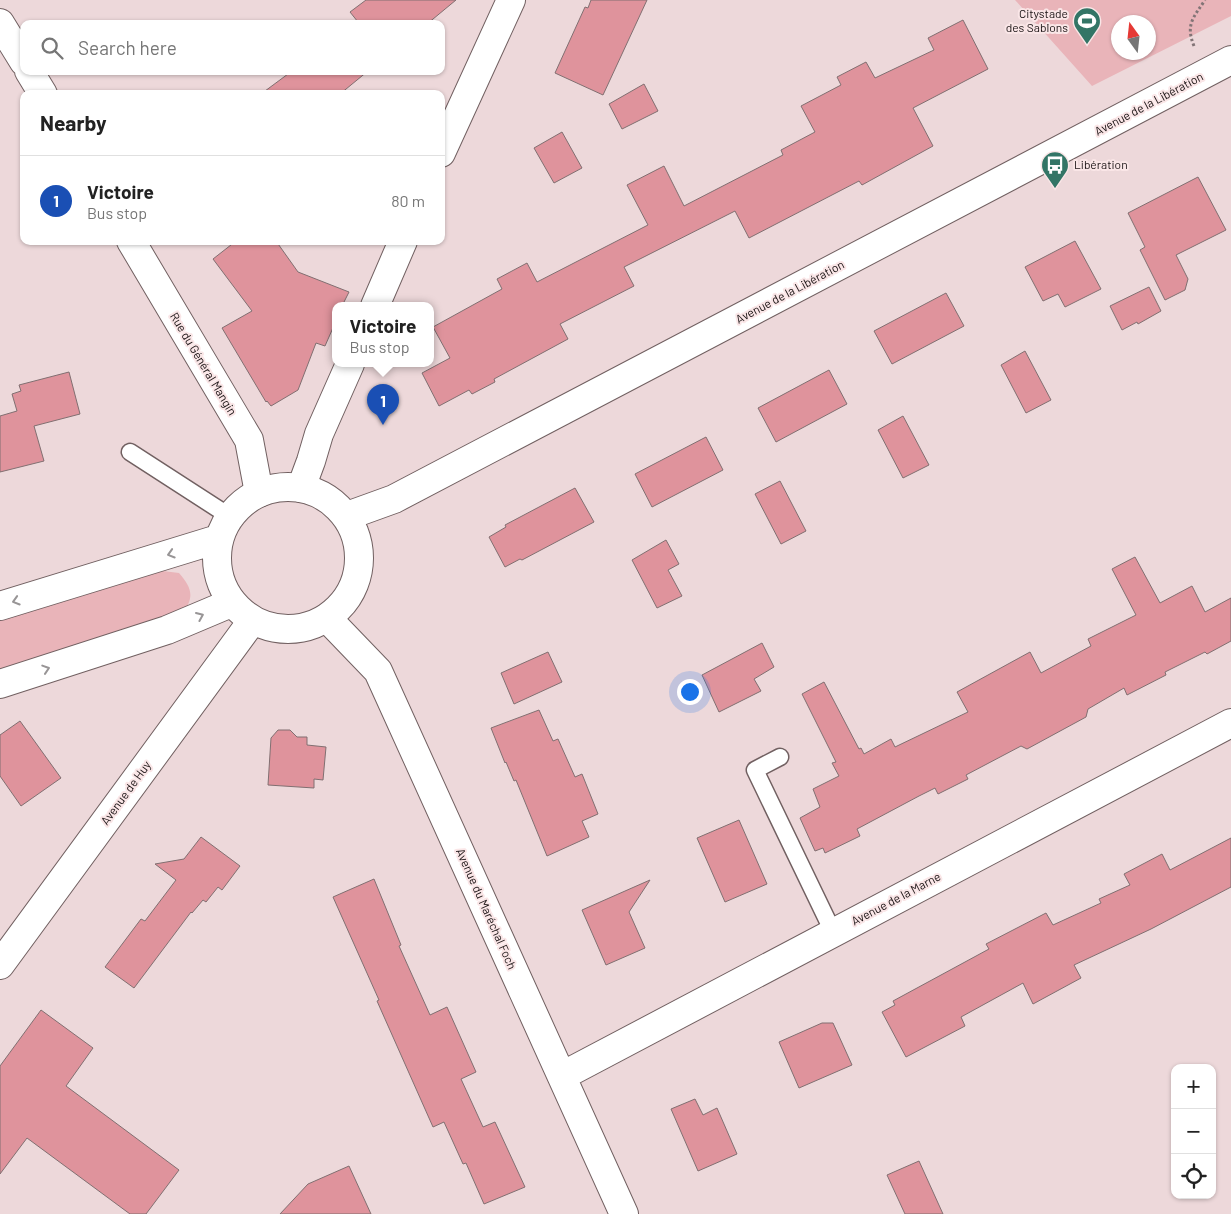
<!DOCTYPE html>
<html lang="en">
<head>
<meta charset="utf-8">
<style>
  :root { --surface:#fff; --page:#f2f2f2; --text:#222; --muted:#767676; --line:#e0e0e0; --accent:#337566 }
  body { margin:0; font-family:Barlow,sans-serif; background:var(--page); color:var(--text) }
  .controls { position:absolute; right:15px; bottom:15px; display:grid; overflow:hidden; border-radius:10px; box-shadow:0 1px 4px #0004 }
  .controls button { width:45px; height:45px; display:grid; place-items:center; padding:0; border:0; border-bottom:1px solid var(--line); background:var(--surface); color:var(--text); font:25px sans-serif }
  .compass { position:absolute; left:1111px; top:15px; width:45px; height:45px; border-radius:50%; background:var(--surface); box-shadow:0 1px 4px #0004; rotate:345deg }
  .you { position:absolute; left:689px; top:691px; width:18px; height:18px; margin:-12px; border:4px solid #fff; border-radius:50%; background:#1a73e8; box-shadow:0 0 0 8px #1a73e833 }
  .badge { display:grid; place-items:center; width:32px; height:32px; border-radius:50%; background:var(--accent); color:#fff; font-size:16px; font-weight:700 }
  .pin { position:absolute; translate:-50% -41px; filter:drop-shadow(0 1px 2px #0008) }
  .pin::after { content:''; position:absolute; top:26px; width:18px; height:15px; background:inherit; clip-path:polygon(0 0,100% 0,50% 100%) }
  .popup { position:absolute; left:332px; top:302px; width:102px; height:65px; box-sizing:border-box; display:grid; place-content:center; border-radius:10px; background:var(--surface); filter:drop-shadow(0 1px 4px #0005); font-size:16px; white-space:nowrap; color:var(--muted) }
  .popup b { font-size:19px; color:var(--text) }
  .popup::after { content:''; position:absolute; left:50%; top:100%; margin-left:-10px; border:10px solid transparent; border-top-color:var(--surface) }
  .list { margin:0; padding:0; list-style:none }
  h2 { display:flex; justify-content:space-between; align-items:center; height:65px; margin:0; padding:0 20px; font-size:21px }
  h2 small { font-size:16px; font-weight:400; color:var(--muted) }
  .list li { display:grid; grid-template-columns:32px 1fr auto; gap:15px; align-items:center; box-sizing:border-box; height:90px; padding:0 20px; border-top:1px solid var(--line) }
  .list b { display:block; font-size:19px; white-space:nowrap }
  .list p { margin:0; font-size:16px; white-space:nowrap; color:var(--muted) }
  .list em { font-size:16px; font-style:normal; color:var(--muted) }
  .icon { flex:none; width:28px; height:28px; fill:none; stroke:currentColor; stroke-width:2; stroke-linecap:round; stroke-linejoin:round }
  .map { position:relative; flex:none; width:1231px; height:1214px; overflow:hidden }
  .search { position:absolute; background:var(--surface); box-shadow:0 1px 4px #0004; left:20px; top:20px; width:425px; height:55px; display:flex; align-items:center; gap:12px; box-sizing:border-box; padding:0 18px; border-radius:10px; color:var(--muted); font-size:19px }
  .panel { position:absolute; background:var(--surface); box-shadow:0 1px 4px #0004; left:20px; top:90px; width:425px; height:155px; border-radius:10px }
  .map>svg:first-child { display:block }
  .green { fill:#e9b4b9; fill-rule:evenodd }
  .building { fill:#df939c; stroke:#816f71 }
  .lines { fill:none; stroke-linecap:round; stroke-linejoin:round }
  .lane-casing { stroke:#716061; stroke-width:19 }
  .street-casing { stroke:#716061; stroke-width:30 }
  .secondary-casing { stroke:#716061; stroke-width:30 }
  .path { stroke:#827476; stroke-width:3; stroke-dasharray:2.5 2.5; stroke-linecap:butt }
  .lane { stroke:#fff; stroke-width:16 }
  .street { stroke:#fff; stroke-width:28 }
  .secondary { stroke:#fff; stroke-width:28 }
  .oneway { stroke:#989596 }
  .labels { text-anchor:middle; stroke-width:4; stroke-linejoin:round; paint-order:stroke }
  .poi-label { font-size:12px; fill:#1b1415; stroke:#fae6e7; text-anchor:end }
  .street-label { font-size:12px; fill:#1b1415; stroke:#fae6e7 }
</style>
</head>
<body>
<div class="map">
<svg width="1231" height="1214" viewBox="0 0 1231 1214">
  <rect width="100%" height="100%" fill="#edd8da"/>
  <!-- green -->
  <path class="green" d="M1015,0H1231V16L1092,86ZM1118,22H1148V52H1118Z
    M163,571L179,573C192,588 195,597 182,614L0,672V619Z"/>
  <!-- building -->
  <path class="building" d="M366,0H456L427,24H355L358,22L350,12Z
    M591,0H647L603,95L555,73L585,7L588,8Z
    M963,20L988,69L913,108L933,146L862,185L859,181L749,238L735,211L624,267L634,286L560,324L568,339L494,379L495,382L472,394L469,390L439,406L422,373L450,358L433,327L502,289L497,279L527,263L537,282L648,225L627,185L664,166L684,206L783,155L781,150L815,132L801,106L841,85L837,77L866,62L875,78L934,50L928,38Z
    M292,71H368L340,94H261Z
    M644,84L658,111L622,129L609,104Z
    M562,132L582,168L554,183L534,148Z
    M1198,177L1226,230L1176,255L1188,279L1185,290L1165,300L1140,250L1145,247L1128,213Z
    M236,241H276L298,272L349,292L342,306H336V321L325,346L316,343L298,390L271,406L267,401L266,402L222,328L252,311L213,259Z
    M1075,241L1101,289L1065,307L1058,294L1043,301L1025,267Z
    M1149,287L1161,311L1138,324L1137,322L1122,330L1110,306Z
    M946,293L964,326L892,364L874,331Z
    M1025,351L1051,400L1026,413L1001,365Z
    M829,370L847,404L776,442L758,408Z
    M69,372L80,414L34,426L44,461L0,472V416L17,411L12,394L21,391L19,385Z
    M903,416L929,465L903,478L878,430Z
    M706,437L723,470L652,507L635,474Z
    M780,481L806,531L781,544L755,494Z
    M575,488L594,522L522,560L520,559L505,567L489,537L506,527L505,525Z
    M666,540L679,564L668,570L682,596L657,608L632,560Z
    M1135,557L1160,603L1192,586L1205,612L1231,598V641L1207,654L1205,652L1165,672L1166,675L1127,695L1124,688L1088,709L1086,717L1027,749L1021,746L966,775L968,779L938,794L935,788L919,796L857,829L860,836L825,853L823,848L815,851L800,818L820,807L813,789L839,776L832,763L836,762L802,694L824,682L859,749L861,748L864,754L891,739L895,747L968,712L957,692L1030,652L1041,673L1091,646L1088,639L1136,615L1112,569Z
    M762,643L774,667L754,679L761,691L719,712L702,675Z
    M548,652L562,682L514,704L501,673Z
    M539,710L553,741L558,739L575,777L582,774L598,814L582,821L589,837L547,856L516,780L514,781L506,762L505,763L491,728Z
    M20,721L61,778L21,806L0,776V735Z
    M278,730H290L297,737H307V745L326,747L323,780L314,779V788L268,785L271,738Z
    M739,820L767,884L725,902L697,838Z
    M201,837L240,866L222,890L218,887L206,902L203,900L192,913L191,912L134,988L105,967L141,919L145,921L176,880L155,864L184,859Z
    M1231,838V887L1151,929L1074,965L1081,978L1033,1004L1023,983L961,1017L965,1026L906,1057L882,1012L895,1005L893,1001L989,949L986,944L1046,913L1053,925L1101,903L1099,899L1130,885L1124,874L1162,854L1170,870Z
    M374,879L401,945L399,946L430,1015L447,1007L476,1072L461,1079L483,1127L495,1122L525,1187L484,1204L466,1163L463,1164L444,1122L433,1127L377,1001L379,1000L333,897Z
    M650,880L629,912L645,948L606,965L582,910Z
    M41,1010L93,1048L66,1086L179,1170L146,1214H130L27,1138L0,1174V1066Z
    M822,1023H833L852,1065L799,1088L779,1042Z
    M695,1099L703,1115L717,1108L737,1154L698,1171L671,1109Z
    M919,1161L943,1214H905L887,1175Z
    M349,1166L371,1214H280L308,1184Z"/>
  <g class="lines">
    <!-- lane casing -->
    <g class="lane-casing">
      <path id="lane" d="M130,452L229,516
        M780,757L755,770L833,932"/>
    </g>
    <!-- street casing -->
    <g class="street-casing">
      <path id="street" d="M0,23L24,62
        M29,71L43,94
        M441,153L511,0
        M131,241L249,440L259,493
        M375,306L403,241
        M301,488L311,461L319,434L350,364
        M327,618L378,671L624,1214
        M0,965L252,621
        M562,1076L1231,723"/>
    </g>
    <!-- secondary casing -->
    <g class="secondary-casing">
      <path id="secondary" d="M217 558a71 71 0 1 1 142 0a71 71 0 1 1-142 0Z
        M347,516L394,499L1231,60
        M0,606L218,539
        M0,684L167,630L231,603"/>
    </g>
    <!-- path -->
    <path class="path" d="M1194,46C1185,24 1194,17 1205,0"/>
    <!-- lane -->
    <use href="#lane" class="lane"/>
    <!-- street -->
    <use href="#street" class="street"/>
    <!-- secondary -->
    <use href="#secondary" class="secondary"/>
  </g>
  <!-- one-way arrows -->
  <defs><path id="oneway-chevron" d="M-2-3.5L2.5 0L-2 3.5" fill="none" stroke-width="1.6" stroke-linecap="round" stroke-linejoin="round" transform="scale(1.25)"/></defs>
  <g class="oneway">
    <use href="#oneway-chevron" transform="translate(171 554) rotate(163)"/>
    <use href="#oneway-chevron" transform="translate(16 601) rotate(163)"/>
    <use href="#oneway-chevron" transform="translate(200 616) rotate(-23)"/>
    <use href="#oneway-chevron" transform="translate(46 669) rotate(-18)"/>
  </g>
  <!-- icons -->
  <defs>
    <g id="stadium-pin" transform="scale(1.4375)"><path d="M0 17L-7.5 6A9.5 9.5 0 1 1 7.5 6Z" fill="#337566" stroke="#fae6e7"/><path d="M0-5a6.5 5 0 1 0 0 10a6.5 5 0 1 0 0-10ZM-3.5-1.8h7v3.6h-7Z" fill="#fff"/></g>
    <g id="bus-pin" transform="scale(1.4375)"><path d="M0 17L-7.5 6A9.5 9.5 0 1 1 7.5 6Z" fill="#337566" stroke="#fae6e7"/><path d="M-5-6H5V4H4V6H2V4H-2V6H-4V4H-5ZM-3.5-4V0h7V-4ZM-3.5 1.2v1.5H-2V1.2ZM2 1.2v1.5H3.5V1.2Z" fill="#fff"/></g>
  </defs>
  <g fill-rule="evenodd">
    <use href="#stadium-pin" x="1087" y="21"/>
    <use href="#bus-pin" x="1055" y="165"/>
  </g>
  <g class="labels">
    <!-- poi labels -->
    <g class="poi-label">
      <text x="1068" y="18">Citystade<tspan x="1068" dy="14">des Sablons</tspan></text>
      <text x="1074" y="169" text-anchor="start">Libération</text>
    </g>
    <!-- street labels -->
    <g class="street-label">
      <text transform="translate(1149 104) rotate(-28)" y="4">Avenue de la Libération</text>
      <text transform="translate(790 292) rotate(-28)" y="4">Avenue de la Libération</text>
      <text transform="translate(203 364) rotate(59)" y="4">Rue du Général Mangin</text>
      <text transform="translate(126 793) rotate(-54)" y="4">Avenue de Huy</text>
      <text transform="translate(896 899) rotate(-28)" y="4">Avenue de la Marne</text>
      <text transform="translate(486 909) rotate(66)" y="4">Avenue du Maréchal Foch</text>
    </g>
  </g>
</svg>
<div class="controls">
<button>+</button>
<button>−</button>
<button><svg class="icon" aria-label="locate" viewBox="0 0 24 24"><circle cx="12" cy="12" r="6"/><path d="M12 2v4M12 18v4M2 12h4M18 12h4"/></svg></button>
</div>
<svg class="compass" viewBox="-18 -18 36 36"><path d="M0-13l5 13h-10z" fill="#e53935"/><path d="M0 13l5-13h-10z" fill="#767676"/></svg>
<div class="you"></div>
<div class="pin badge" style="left:383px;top:425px;background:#1a4fb4">1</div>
<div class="popup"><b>Victoire</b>Bus stop</div>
<div class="search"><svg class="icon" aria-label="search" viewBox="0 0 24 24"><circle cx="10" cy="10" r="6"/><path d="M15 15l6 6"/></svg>Search here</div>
<section class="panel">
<h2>Nearby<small></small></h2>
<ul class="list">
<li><span class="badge" style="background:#1a4fb4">1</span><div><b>Victoire</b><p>Bus stop</p></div><em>80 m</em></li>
</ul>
</section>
</div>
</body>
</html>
